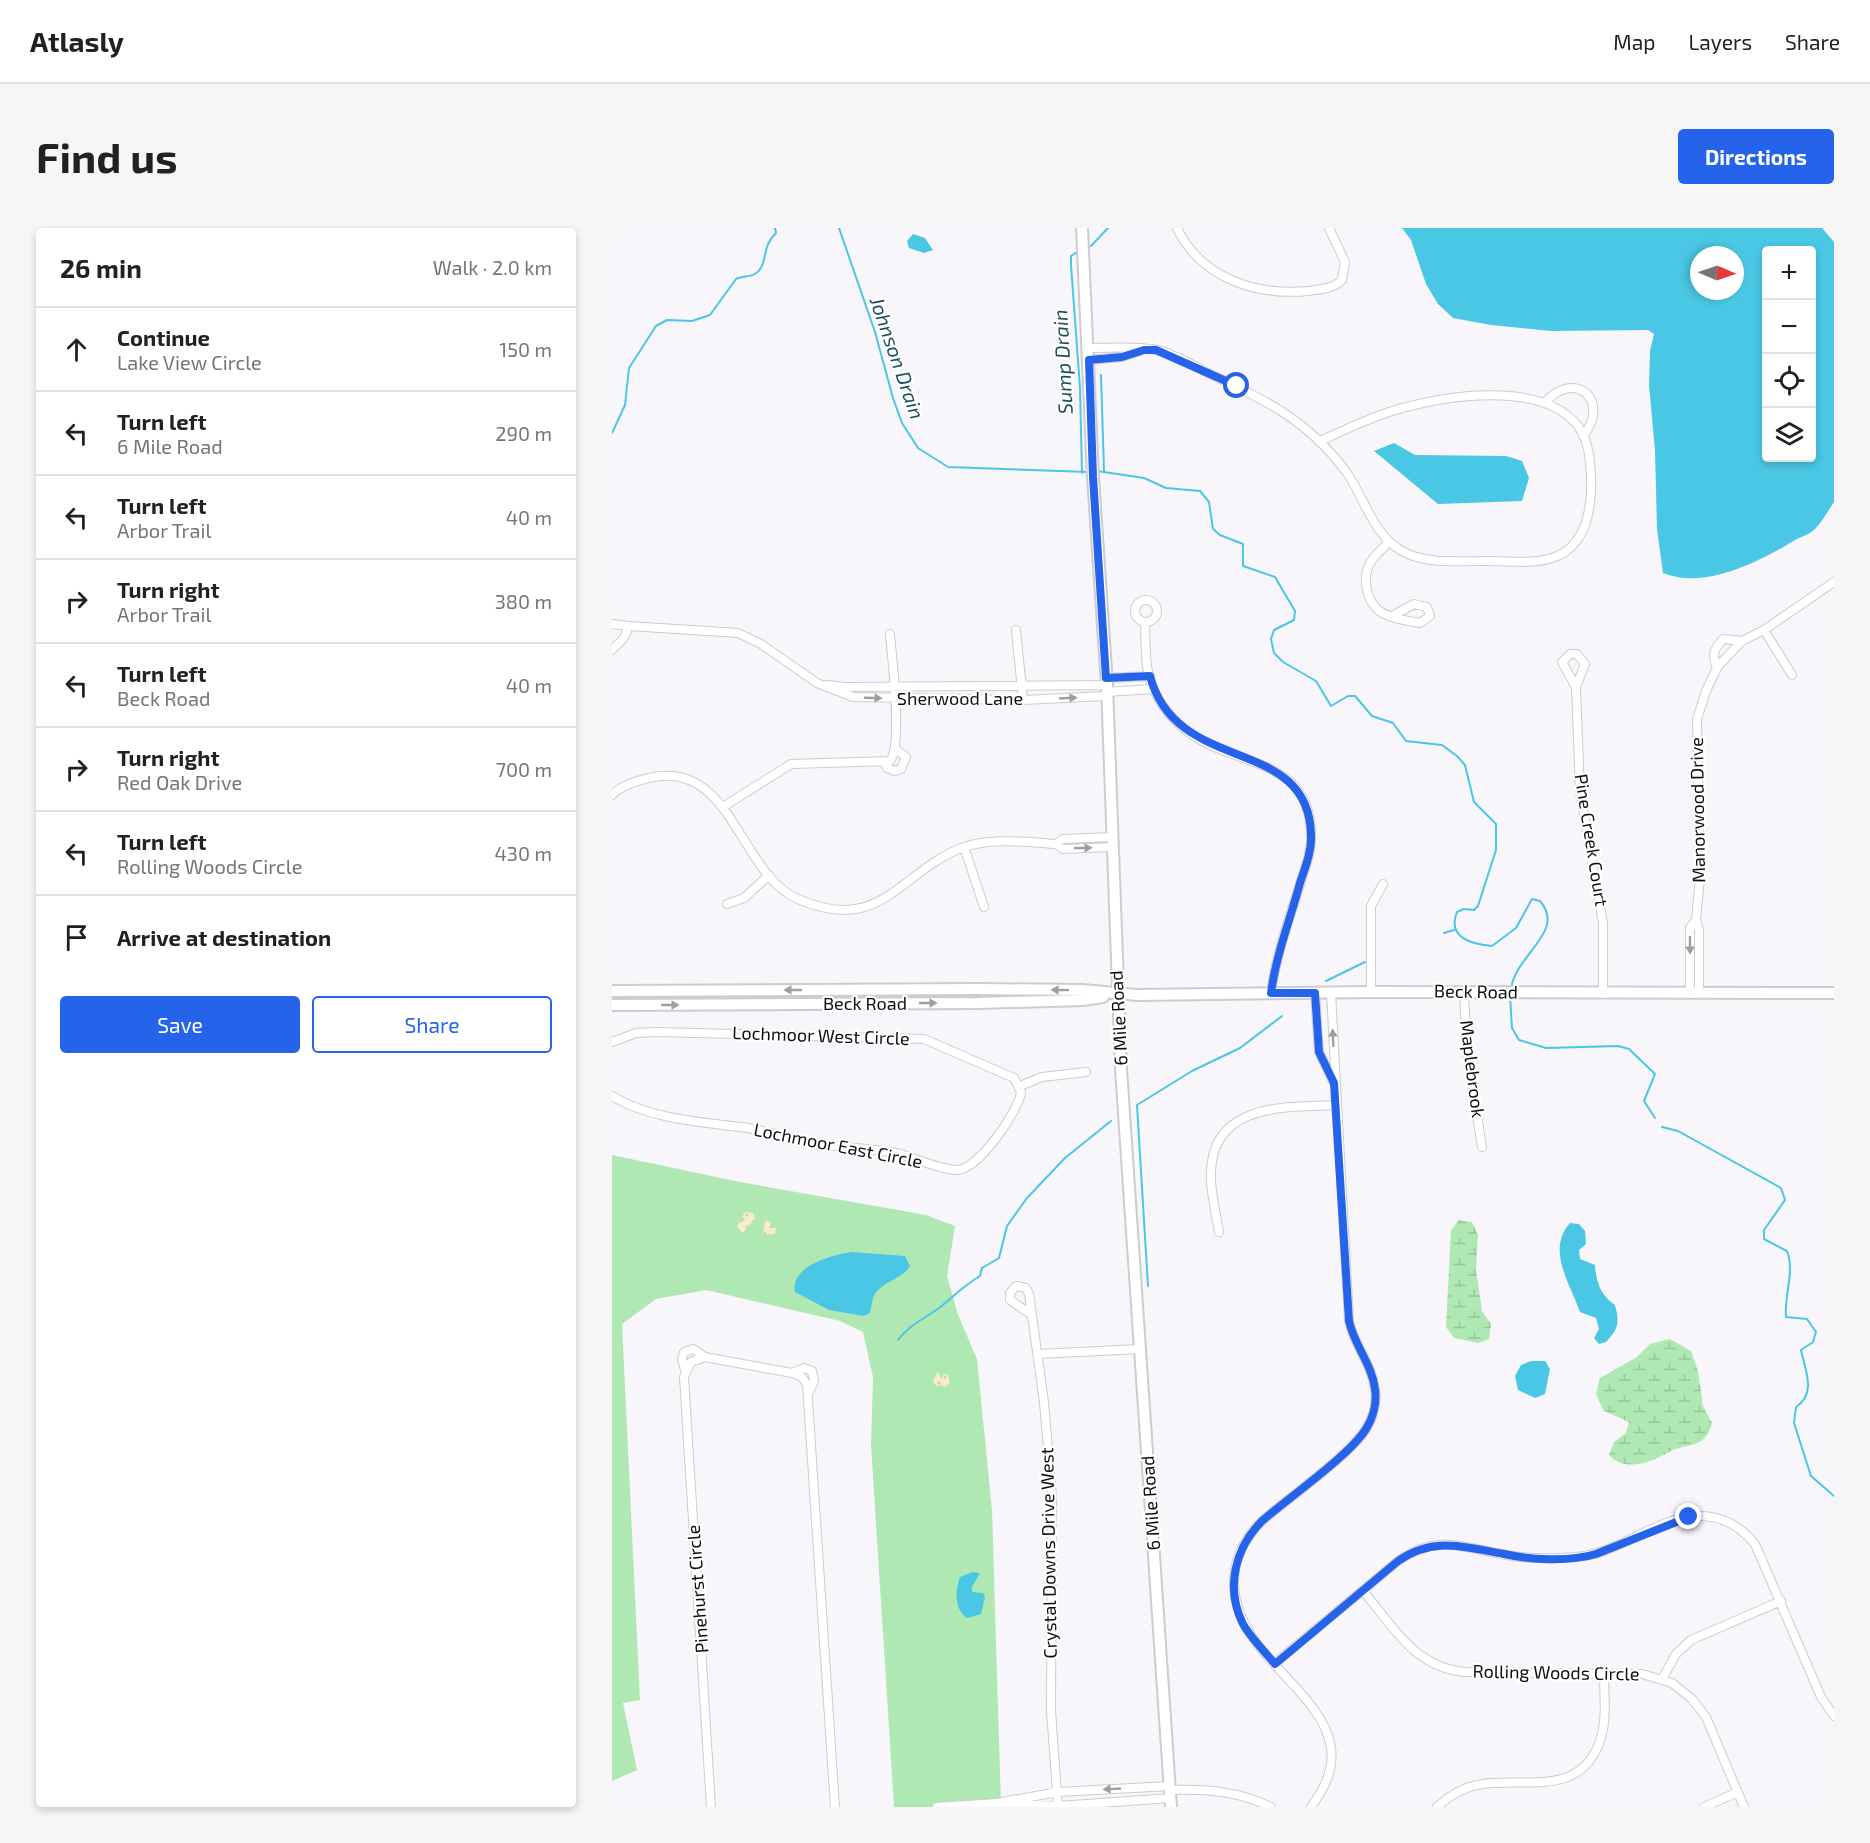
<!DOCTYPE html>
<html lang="en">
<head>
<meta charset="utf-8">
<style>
  :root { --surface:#fff; --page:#f6f6f6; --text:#202124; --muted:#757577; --line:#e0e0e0; --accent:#2563eb }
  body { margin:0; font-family:"Exo 2",sans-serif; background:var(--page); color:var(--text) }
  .controls { position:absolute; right:18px; top:18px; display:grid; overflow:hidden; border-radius:6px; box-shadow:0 3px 9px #0003 }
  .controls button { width:54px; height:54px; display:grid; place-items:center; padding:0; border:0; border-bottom:2px solid var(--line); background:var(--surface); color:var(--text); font:30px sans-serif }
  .compass { position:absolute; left:1078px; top:18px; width:54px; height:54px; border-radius:50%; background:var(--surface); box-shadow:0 3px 9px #0003; rotate:92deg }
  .stop { position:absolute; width:18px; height:18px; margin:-14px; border:4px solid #2563eb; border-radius:50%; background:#fff }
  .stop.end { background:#2563eb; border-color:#fff; box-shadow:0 2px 6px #0008 }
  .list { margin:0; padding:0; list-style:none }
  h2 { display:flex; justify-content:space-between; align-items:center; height:78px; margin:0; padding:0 24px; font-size:26px }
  h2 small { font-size:20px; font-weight:400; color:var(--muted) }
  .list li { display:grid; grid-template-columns:39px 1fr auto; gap:18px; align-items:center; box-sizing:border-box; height:84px; padding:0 24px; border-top:2px solid var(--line) }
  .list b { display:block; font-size:22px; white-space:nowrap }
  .list p { margin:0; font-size:20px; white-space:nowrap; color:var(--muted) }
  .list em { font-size:20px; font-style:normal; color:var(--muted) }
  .actions { display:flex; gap:12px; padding:18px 24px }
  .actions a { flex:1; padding:14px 0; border:2px solid var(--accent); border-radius:6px; text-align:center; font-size:21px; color:var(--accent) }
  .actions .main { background:var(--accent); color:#fff }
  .icon { flex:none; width:33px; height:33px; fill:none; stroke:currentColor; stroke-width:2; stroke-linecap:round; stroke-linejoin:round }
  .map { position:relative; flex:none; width:1222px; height:1579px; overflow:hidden; border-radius:6px }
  header { display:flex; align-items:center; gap:36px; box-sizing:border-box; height:84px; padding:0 30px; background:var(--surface); border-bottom:2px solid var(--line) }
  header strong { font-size:28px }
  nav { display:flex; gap:33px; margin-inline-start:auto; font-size:21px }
  .intro { display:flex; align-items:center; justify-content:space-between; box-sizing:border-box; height:144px; padding:0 36px }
  h1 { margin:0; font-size:42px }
  .button { padding:15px 27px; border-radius:6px; background:var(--accent); color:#fff; font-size:21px; font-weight:700 }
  main { display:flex; gap:36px; padding:0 36px }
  aside { flex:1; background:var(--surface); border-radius:6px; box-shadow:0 3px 9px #0003 }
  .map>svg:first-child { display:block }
  .grass { fill:#b0e8b3 }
  .wetland { fill:url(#wetland-marsh) }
  .sand { fill:url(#sand-dots) }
  .water { fill:#4ac7e4; fill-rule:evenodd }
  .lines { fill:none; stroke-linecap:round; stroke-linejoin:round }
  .stream { stroke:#4ac7e4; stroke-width:2 }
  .street-casing { stroke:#cecbd1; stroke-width:10 }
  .secondary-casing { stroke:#cecbd1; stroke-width:14 }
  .street { stroke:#fff; stroke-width:8 }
  .secondary { stroke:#fff; stroke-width:10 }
  .oneway { fill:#9f9f9f }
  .route { stroke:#2563eb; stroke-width:8 }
  .labels { text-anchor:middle; stroke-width:4.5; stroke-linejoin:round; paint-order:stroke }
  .street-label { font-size:18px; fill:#0f0e10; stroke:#fff }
  .water-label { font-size:20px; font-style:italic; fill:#1b4f5c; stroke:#fff }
</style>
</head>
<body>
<header>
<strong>Atlasly</strong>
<nav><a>Map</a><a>Layers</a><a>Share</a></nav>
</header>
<div class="intro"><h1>Find us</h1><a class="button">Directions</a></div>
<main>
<aside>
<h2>26 min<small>Walk · 2.0 km</small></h2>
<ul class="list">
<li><svg class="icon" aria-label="ahead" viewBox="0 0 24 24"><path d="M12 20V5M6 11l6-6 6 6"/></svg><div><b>Continue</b><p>Lake View Circle</p></div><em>150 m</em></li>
<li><svg class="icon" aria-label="left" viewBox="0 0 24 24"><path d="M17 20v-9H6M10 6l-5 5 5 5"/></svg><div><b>Turn left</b><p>6 Mile Road</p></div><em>290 m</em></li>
<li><svg class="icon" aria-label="left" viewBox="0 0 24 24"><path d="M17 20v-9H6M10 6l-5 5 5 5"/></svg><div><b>Turn left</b><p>Arbor Trail</p></div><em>40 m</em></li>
<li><svg class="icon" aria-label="right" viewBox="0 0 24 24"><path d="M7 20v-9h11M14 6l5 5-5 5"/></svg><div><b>Turn right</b><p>Arbor Trail</p></div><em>380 m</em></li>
<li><svg class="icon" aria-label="left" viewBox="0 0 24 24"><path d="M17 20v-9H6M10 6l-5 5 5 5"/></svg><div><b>Turn left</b><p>Beck Road</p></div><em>40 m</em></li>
<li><svg class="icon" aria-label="right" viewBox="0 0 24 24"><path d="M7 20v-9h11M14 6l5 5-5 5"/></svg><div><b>Turn right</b><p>Red Oak Drive</p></div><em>700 m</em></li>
<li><svg class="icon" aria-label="left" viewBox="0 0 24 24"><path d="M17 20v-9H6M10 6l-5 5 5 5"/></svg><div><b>Turn left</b><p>Rolling Woods Circle</p></div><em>430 m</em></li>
<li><svg class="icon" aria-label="arrive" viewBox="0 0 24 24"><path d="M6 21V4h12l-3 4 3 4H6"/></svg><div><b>Arrive at destination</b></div></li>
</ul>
<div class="actions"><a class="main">Save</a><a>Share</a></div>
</aside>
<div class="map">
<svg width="1222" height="1579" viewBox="0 0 1222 1579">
  <defs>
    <pattern id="wetland-marsh" width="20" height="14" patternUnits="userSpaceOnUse" patternTransform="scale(1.5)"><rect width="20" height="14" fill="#b0e8b3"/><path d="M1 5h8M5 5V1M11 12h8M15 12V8" fill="none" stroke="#96c699"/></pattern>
    <pattern id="sand-dots" width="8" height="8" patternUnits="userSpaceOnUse" patternTransform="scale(1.5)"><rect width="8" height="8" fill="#f7edc7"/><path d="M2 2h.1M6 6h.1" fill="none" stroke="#d3caaa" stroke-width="1.8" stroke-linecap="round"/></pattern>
  </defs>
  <rect width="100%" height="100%" fill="#f8f5fb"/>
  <!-- grass -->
  <path class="grass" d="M0,927L128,954L314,987L343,998L335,1048L346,1087L365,1131L380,1282L389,1579H282L259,1216L261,1149L251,1104L228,1093L94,1062L44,1071L10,1096L28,1472L11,1475L25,1542L0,1553Z"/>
  <!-- wetland -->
  <path class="wetland" d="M847,992L860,994L866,1007L864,1042L870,1083L879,1096L877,1111L866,1115L842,1110L834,1099L839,1002Z
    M1058,1111L1079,1123L1086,1143L1091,1178L1100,1195C1093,1222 1076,1214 1057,1224C1039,1234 1014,1245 997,1227L1002,1214L1014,1205L1017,1194L992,1183L984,1166L988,1150L1025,1129L1038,1116Z"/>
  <!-- sand -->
  <path class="sand" d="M133,984L141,985L143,990L131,1005L125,999L128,993L134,992L130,989Z
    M153,991L158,994L159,1000H164L163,1006H151Z
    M326,1143L329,1151L332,1146L336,1147L338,1155L333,1159L329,1157L324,1158L321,1153Z"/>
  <!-- water -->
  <path class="water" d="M790,0H1210L1222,14V274C1216,283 1210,294 1203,301C1198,306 1189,309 1183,312C1147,334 1093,362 1051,345L1045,301L1043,222L1037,157L1038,123L1042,106L1036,102L939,103L879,97L841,90L826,76L814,56L799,12ZM1154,22H1200V230H1154ZM1087,27H1123V63H1087Z
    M301,6L313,10L321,22L312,25L297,20L295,13Z
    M782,215L803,227L894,228L910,233L917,250L910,273L826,276L762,223Z
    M958,995L967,996L973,1003L974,1016L967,1022L968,1031L983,1037C984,1054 989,1068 1003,1077C1008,1095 1006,1101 994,1114L987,1116L982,1110L987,1101L984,1090L968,1084C958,1055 934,1022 958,995Z
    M240,1024L293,1028L298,1038C290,1052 267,1054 261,1070C260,1075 259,1080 258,1085L252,1088L217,1082L183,1064C178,1038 220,1027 240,1024Z
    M919,1133H933L938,1141L933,1166L923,1170L906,1162L903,1148L909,1137Z
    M361,1344L368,1345L360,1359V1364L371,1365L373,1369L369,1386L355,1390C342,1381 343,1363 348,1349Z"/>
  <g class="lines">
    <!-- stream -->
    <path class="stream" d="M227,0L263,104L281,170L290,195L306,220L336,239L476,244
      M479,18L496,0
      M465,24L459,28V37L468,160L470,245
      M489,147L492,243
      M0,205L13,177L17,140L44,98L55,92L80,93L98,87L124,51C130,48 138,49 143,46C157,37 148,20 164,5L163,0
      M485,243L532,250L554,260L588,263L597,274L601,301L608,307L631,316V338L663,349L683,383L682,392L662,402L659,411L662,425L671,434L704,453L719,478L736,468H743L760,488L781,495L794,513L830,517L845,528L853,537L862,574L884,596V622L866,678L862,682L852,681L845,684C835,709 858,716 880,718L904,700L920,671L928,673C955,704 902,727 899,762
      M832,705L842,702
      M714,753L753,734
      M898,768L900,800L907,812L934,820L1006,818L1017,821L1043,846L1032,873L1043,890
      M1050,899L1066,903L1169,960L1173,972L1152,1002V1011L1175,1023C1183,1044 1172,1067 1174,1089L1195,1091L1204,1104L1201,1114L1189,1122C1193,1142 1205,1165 1184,1179L1182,1195L1199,1248L1222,1268
      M536,1058L525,877L580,843L628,820L670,788
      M286,1112C297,1097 312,1091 327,1080C342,1068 350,1059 368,1048L370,1040L387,1030L395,998L415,970L453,930L499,893"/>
    <!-- street casing -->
    <g class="street-casing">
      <path id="street" d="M565,0C589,50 643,68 696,63C709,61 721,61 730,52L733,34L717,0
        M476,120C499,120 522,118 545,122C563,126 582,138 598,146C654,172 697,193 735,245C753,271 761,307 790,323C813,336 841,333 867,333C889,332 918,337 940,330C975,319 980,280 979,249C978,231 977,213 966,198C929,151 830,168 780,183C755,191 732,202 708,213
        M477,132L509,129L528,123
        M933,174C965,140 999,174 971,208
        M776,315C771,320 764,326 760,332C750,345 753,368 764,380C773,390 796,393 808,395L818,388L815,379L802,376L780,388
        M523 383a11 11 0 1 1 22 0a11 11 0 1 1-22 0Z
        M533,395C534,416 532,442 542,462C551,483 571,503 592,514C638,538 699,537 699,607C700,623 693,640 688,656C677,692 664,727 659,765
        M0,396L17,398L12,410L0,422
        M17,398L126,405L149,416L205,455L241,469L411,472L494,468
        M404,402L411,472
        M1152,402L1180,447
        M1105,440C1100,427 1101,422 1111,411L1130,413
        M494,450L538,448
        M215,457L233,459L495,457
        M964,459L973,436L965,426H958L950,434L964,459L968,564L991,695V766
        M494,464L541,461
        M273,535L275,540L283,543L289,541L294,529L285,522
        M0,567C10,557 23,553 37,550C120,530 127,646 186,671C268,707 286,646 349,620C379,609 413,614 444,616L451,621L500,619
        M111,579L179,536L278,533C291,517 280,430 278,406
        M444,616L451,611L500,609
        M352,619L372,679
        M115,676L132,670L157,647
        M1084,692L1088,649L1085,491L1094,463L1106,438L1130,413L1152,402L1222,354
        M759,764V678L771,656
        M852,764L855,825L870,919
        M703,765L707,824L721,853
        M1078,766V700L1084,692L1087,702V765
        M0,814L24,805L45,804L312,811L402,850L409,864C407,883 366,942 345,942C327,942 302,929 284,925C259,920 233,920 207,916C183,912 160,904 136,900C91,894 40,892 0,868
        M408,858L430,849L474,844
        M607,1004C604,985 598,964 599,945C600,875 674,879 723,877
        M420,1087L398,1072V1065L404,1058L414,1060L417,1066L432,1174L440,1269L439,1483L446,1579
        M426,1126L528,1121
        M73,1142L70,1131L72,1124L81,1121L93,1129
        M180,1145L192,1140L200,1143L202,1153L197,1164
        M751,1363C781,1398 802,1439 852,1444L1030,1446L1060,1455L1080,1471L1094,1489L1132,1579
        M662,1436L786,1333C826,1305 853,1320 895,1327C917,1331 941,1331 963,1329C1007,1327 1044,1288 1088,1288C1111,1288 1129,1299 1143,1316L1209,1469L1222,1488
        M1050,1451L1064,1426L1079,1412L1169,1373
        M558,1562C594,1561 626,1563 659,1579
        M390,1574L446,1564L558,1558
        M99,1579L72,1149L79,1134L93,1129L180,1145L190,1149L195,1157L223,1579
        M325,1579L385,1575L446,1578L559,1570
        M699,1579C712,1561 722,1543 719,1520C711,1462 625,1427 622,1358C621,1333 632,1311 650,1293C676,1270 737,1228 754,1201C761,1190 765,1175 763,1161C760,1136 742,1117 737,1093L719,765
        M825,1579C837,1568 850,1560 865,1557C910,1548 970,1572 989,1510C995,1490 992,1466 992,1445
        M1092,1579L1126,1564"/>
    </g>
    <!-- secondary casing -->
    <g class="secondary-casing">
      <path id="secondary" d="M470,0L481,249L495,457L509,841L559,1579
        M0,763L366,761L470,762L525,767L759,764L1222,765
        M0,777L366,775L471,772L491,769"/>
    </g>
    <!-- street -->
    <use href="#street" class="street"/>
    <!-- secondary -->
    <use href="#secondary" class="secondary"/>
  </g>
  <!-- one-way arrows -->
  <defs><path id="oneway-solid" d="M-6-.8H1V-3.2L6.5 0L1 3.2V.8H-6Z" transform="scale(1.5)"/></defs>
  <g class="oneway">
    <use href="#oneway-solid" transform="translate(261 470) rotate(2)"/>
    <use href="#oneway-solid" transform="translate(456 470) rotate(-3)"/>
    <use href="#oneway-solid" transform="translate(471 620) rotate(-1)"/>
    <use href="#oneway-solid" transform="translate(1078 717) rotate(90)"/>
    <use href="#oneway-solid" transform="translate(181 762) rotate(180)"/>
    <use href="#oneway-solid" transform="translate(448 762) rotate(-179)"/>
    <use href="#oneway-solid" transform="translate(316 775)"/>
    <use href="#oneway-solid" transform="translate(58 777)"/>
    <use href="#oneway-solid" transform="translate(721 810) rotate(-93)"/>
    <use href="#oneway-solid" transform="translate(500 1561) rotate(177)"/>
  </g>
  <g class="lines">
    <!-- route -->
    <path class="route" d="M625,158L544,122H532L510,129L477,132L481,249L494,450L538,448C564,548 697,506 699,607C700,623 693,640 688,655C678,692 664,727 659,765H703L707,824L722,855L737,1093C742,1117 760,1136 763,1161C765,1175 761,1190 754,1201C737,1228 676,1270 650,1293C623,1320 613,1360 631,1396C639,1410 652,1423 663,1436L786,1333C822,1308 853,1319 892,1326C919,1332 957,1334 984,1326L1077,1289"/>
  </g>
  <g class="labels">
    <!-- street labels -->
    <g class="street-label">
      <text x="348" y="477">Sherwood Lane</text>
      <text transform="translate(1086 582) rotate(-91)" y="6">Manorwood Drive</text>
      <text transform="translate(979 612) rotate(81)" y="6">Pine Creek Court</text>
      <text transform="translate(864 764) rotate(1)" y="6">Beck Road</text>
      <text x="253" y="782">Beck Road</text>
      <text transform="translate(507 790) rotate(-93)" y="6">6 Mile Road</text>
      <text transform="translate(209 808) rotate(2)" y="6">Lochmoor West Circle</text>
      <text transform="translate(860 841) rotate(83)" y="6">Maplebrook</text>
      <text transform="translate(226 918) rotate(11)" y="6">Lochmoor East Circle</text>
      <text transform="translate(539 1275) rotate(-94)" y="6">6 Mile Road</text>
      <text transform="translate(437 1325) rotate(-91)" y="6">Crystal Downs Drive West</text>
      <text transform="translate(86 1361) rotate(-94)" y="6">Pinehurst Circle</text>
      <text transform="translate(944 1445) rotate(1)" y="6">Rolling Woods Circle</text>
    </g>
    <!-- water labels -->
    <g class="water-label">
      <text transform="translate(285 130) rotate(71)" y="7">Johnson Drain</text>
      <text transform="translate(451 134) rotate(-93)" y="7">Sump Drain</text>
    </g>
  </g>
</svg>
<div class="controls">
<button>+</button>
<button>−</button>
<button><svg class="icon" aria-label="locate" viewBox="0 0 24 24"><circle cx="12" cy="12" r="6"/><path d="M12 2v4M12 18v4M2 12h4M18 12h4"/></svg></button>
<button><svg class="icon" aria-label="layers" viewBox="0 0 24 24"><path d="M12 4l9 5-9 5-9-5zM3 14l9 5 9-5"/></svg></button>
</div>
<svg class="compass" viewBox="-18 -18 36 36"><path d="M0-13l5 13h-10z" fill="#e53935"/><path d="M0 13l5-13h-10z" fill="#757577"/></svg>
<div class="stop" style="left:625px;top:158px"></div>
<div class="stop end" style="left:1077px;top:1289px"></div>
</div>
</main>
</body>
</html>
